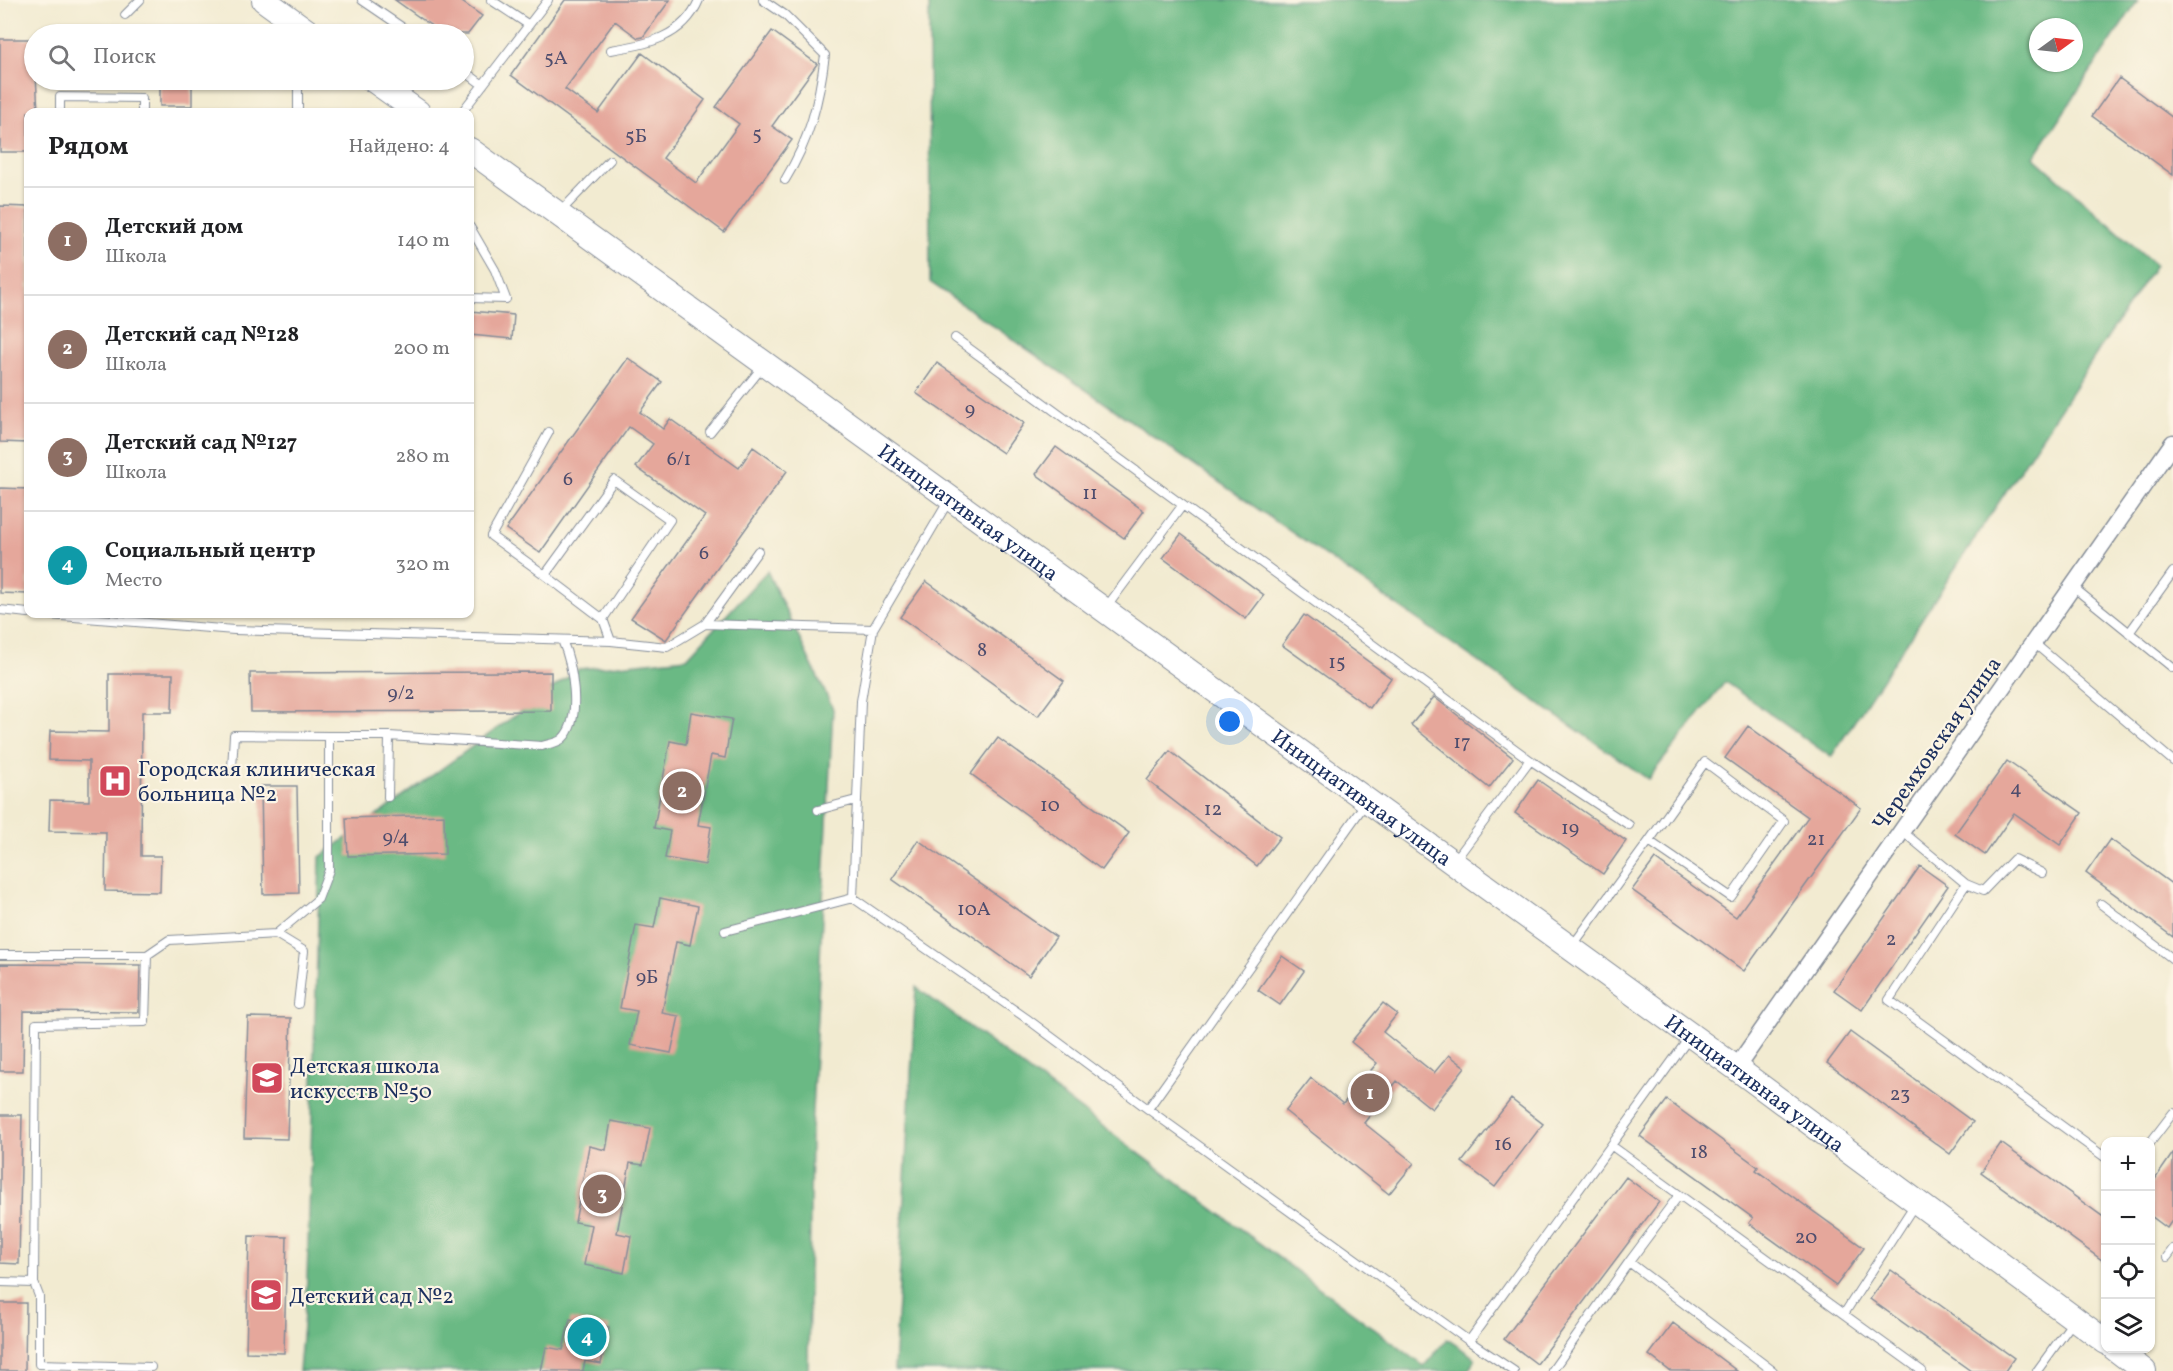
<!DOCTYPE html>
<html lang="ru">
<head>
<meta charset="utf-8">
<style>
  :root { --surface:#fff; --page:#f6f6f6; --text:#202124; --muted:#757577; --line:#e0e0e0; --accent:#b45309 }
  body { margin:0; font-family:Vollkorn,serif; background:var(--page); color:var(--text) }
  .controls { position:absolute; right:18px; bottom:18px; display:grid; overflow:hidden; border-radius:12px; box-shadow:0 2px 4px #0004 }
  .controls button { width:54px; height:54px; display:grid; place-items:center; padding:0; border:0; border-bottom:2px solid var(--line); background:var(--surface); color:var(--text); font:30px sans-serif }
  .compass { position:absolute; left:2029px; top:18px; width:54px; height:54px; border-radius:50%; background:var(--surface); box-shadow:0 2px 4px #0004; rotate:75deg }
  .you { position:absolute; left:1230px; top:722px; width:21px; height:21px; margin:-15px; border:4px solid #fff; border-radius:50%; background:#1a73e8; box-shadow:0 0 0 9px #1a73e833 }
  .badge { display:grid; place-items:center; width:39px; height:39px; border-radius:50%; background:var(--accent); color:#fff; font-size:20px; font-weight:700 }
  .pin { position:absolute; translate:-50% -50%; border:3px solid #fff; box-shadow:0 2px 6px #0006 }
  .list { margin:0; padding:0; list-style:none }
  h2 { display:flex; justify-content:space-between; align-items:center; height:78px; margin:0; padding:0 24px; font-size:26px }
  h2 small { font-size:20px; font-weight:400; color:var(--muted) }
  .list li { display:grid; grid-template-columns:39px 1fr auto; gap:18px; align-items:center; box-sizing:border-box; height:108px; padding:0 24px; border-top:2px solid var(--line) }
  .list b { display:block; font-size:22px; white-space:nowrap }
  .list p { margin:0; font-size:20px; white-space:nowrap; color:var(--muted) }
  .list em { font-size:20px; font-style:normal; color:var(--muted) }
  .icon { flex:none; width:33px; height:33px; fill:none; stroke:currentColor; stroke-width:2; stroke-linecap:round; stroke-linejoin:round }
  .map { position:relative; flex:none; width:2173px; height:1371px; overflow:hidden }
  .search { position:absolute; background:var(--surface); box-shadow:0 2px 4px #0004; left:24px; top:24px; width:450px; height:66px; display:flex; align-items:center; gap:15px; box-sizing:border-box; padding:0 21px; border-radius:33px; color:var(--muted); font-size:22px }
  .panel { position:absolute; background:var(--surface); box-shadow:0 2px 4px #0004; left:24px; top:108px; width:450px; height:510px; border-radius:12px }
  .map>svg:first-child { display:block }
  .forest { fill:#6bb984; stroke:#437471; stroke-width:1.5; fill-rule:evenodd }
  .building { fill:#e5a79b }
  .lines { fill:none; stroke-linecap:round; stroke-linejoin:round }
  .lane-casing { stroke:#868d98; stroke-width:10 }
  .street-casing { stroke:#868d98; stroke-width:19 }
  .secondary-casing { stroke:#868d98; stroke-width:26 }
  .lane { stroke:#fff; stroke-width:8 }
  .street { stroke:#fff; stroke-width:16 }
  .secondary { stroke:#fff; stroke-width:24 }
  .labels { text-anchor:middle; stroke-width:4.5; stroke-linejoin:round; paint-order:stroke }
  .number-label { font-size:20px; fill:#4e4d6d }
  .street-label { font-size:22px; fill:#1b2f5e; stroke:#fcf5e5 }
  .poi-label { font-size:22px; fill:#1b2f5e; stroke:#fcf5e5; text-anchor:start }
</style>
</head>
<body>
<div class="map">
<svg width="2173" height="1371" viewBox="0 0 2173 1371">
  <rect width="100%" height="100%" fill="#fcf5e5"/>
  <filter id="ink" filterUnits="userSpaceOnUse"><feTurbulence type="fractalNoise" baseFrequency=".0167" numOctaves="2"/><feDisplacementMap in="SourceGraphic" scale="12" xChannelSelector="R" yChannelSelector="G"/><feConvolveMatrix kernelMatrix="1 2 1 2 8 2 1 2 1" color-interpolation-filters="sRGB"/></filter>
  <filter id="wash" filterUnits="userSpaceOnUse"><feTurbulence type="fractalNoise" baseFrequency=".008" numOctaves="4" result="noise"/><feDisplacementMap in="SourceGraphic" scale="24" xChannelSelector="R" yChannelSelector="G"/><feGaussianBlur stdDeviation="1.35" result="paint"/><feColorMatrix in="noise" values="0 0 0 0 0 0 0 0 0 0 0 0 0 0 0 0 0 1.4 0 .05"/><feComposite in="paint" operator="in"/></filter>
  <g filter="url(#wash)">
    <rect width="100%" height="100%" fill="#f2ebd1"/>
    <!-- forest -->
    <path class="forest" d="M929,0H2138L2034,157L2155,265L1831,757L1725,682L1648,779L930,282ZM2038,27H2074V63H2038Z
      M767,571L833,709L811,1131L808,1371H299L307,1280L320,857L579,669L687,658Z
      M916,987L1424,1366L1447,1339L1475,1358L1468,1371H894Z"/>
    <g id="blocks">
      <!-- building -->
      <path class="building" d="M395,0H459L482,16L468,34H443Z
        M565,0H670L643,37L638,38L615,21L565,89L598,113L642,53L705,100L663,158L696,183L739,124L716,107L772,31L817,64L772,126L792,140L724,232L511,75Z
        M0,39H34L38,112H28V152H0Z
        M2119,78L2173,118V175L2092,116Z
        M160,80H192V106H160Z
        M0,206L28,207V443L0,442Z
        M470,311L514,315L512,339L470,335Z
        M628,358L662,382L640,412L663,429L670,419L739,468L753,447L787,471L666,640L631,618L705,516L636,467L653,444L629,427L540,553L506,529Z
        M937,363L1024,423L1003,453L916,393Z
        M1056,447L1144,511L1124,538L1036,474Z
        M0,488L28,489V594L0,593Z
        M1181,534L1264,595L1246,619L1163,558Z
        M926,581L1064,681L1038,716L900,617Z
        M1304,615L1391,678L1370,708L1282,645Z
        M551,672V711L251,712L250,673Z
        M109,674H173L172,712H142L141,856H161L160,892L105,891L106,832L49,831L50,800L89,801V761L49,760L50,731L109,732Z
        M1434,697L1513,758L1489,788L1411,725Z
        M691,712L732,719L725,758L711,755L698,825L711,827L705,865L665,858L670,831L654,828L670,741L686,744Z
        M1748,726L1861,808L1744,971L1632,890L1655,859L1736,917L1808,817L1725,758Z
        M998,738L1129,833L1102,870L971,774Z
        M1170,751L1280,837L1257,866L1147,780Z
        M2007,761L2082,813L2060,845L2014,813L1985,855L1955,834Z
        M1538,780L1626,841L1603,874L1515,813Z
        M261,786H297L299,893L263,894Z
        M444,815L445,854L348,856L346,818Z
        M2110,839L2173,885V937L2086,873Z
        M918,840L1056,937L1029,976L892,879Z
        M1920,866L1948,886L1862,1010L1834,990Z
        M660,898L698,906L690,945L676,942L662,1013L679,1016L671,1053L630,1045L637,1011L620,1008L636,925L654,928Z
        M1282,956L1304,971L1280,1005L1258,990Z
        M0,964L140,965L139,1012L24,1011L23,1071H0Z
        M1383,1003L1397,1014L1383,1032L1434,1073L1449,1055L1465,1067L1432,1109L1397,1081L1364,1123L1414,1163L1389,1194L1285,1111L1311,1078L1343,1104L1377,1063L1351,1042Z
        M248,1017L291,1018L287,1139L244,1138Z
        M1850,1032L1973,1122L1950,1154L1827,1063Z
        M1511,1099L1543,1124L1495,1187L1462,1162Z
        M1667,1100L1758,1167L1756,1170L1864,1248L1836,1286L1749,1223L1753,1218L1640,1136Z
        M0,1115H22L19,1264L0,1263Z
        M611,1121L650,1128L643,1165L630,1163L617,1233L631,1236L624,1273L584,1265L592,1225L575,1222L589,1146L606,1150Z
        M2001,1143L2106,1219V1263L1981,1172Z
        M2173,1153V1219L2167,1228L2151,1216V1185Z
        M1626,1177L1659,1202L1537,1364L1504,1339Z
        M249,1236L287,1237L284,1353L246,1352Z
        M1891,1270L2014,1358L2005,1371H1971L1870,1299Z
        M0,1303H26L25,1371H0Z
        M570,1319L609,1327L601,1364L585,1361L583,1371H541L546,1347L563,1350Z
        M1673,1323L1737,1371H1670L1649,1355Z"/>
    </g>
  </g>
  <g filter="url(#ink)">
    <use href="#blocks" fill-opacity="0" stroke="#868d98" stroke-width="1.5"/>
    <g class="lines">
      <!-- lane casing -->
      <g class="lane-casing">
        <path id="lane" d="M362,0L412,34
          M491,0L529,25
          M763,0L785,15L825,55C819,102 810,139 785,180
          M125,15L140,0
          M611,50C647,44 683,38 699,0
          M464,71L483,85
          M400,96L411,80
          M60,112V97L142,98V112
          M298,112V80
          M462,112L548,0
          M560,212L610,160
          M470,227L495,270L506,299L470,298
          M955,338L1530,760
          M710,432L764,365
          M545,575L491,536L549,432
          M2073,587L2173,668
          M1105,609L1182,506
          M0,610L28,613
          M37,614L234,630L611,641L667,647L705,624L873,629L949,500
          M603,619L545,575L614,480L670,520L603,619L611,641
          M705,624L758,551
          M873,629L861,701L853,898L1026,1018L1148,1109L1367,801
          M2129,633L2173,572
          M2034,643L2173,761
          M232,768L234,735L329,736
          M388,797L389,736
          M818,810L856,800
          M1902,831L1966,884L1889,1000L2106,1158
          M1453,863L1530,760L1629,825
          M1966,884L1983,891L2014,859L2042,873
          M2101,904L2173,959
          M725,931L853,898
          M276,934L304,951L298,1004
          M1573,945L1649,841L1731,897L1784,821L1705,762L1649,841
          M0,955H147L145,1022L36,1024L34,1283L39,1296V1364L151,1367
          M147,955L169,940L276,934L318,899L329,870V736H389L542,746C548,744 559,743 563,738C583,718 572,663 562,640
          M1148,1109L1469,1341L1689,1038
          M2150,1143L2173,1113
          M1612,1146L1922,1371
          M2167,1257L2173,1249
          M1629,1262L1679,1195
          M0,1282L34,1283
          M1844,1314L1915,1204
          M1469,1341L1514,1371
          M1552,1371L1629,1262L1773,1371
          M2037,1371L2074,1320"/>
      </g>
      <!-- street casing -->
      <g class="street-casing">
        <path id="street" d="M1736,1068L2173,443"/>
      </g>
      <!-- secondary casing -->
      <g class="secondary-casing">
        <g id="secondary">
          <path d="M264,0L311,34"/>
          <path d="M373,80L418,112"/>
          <path id="s1" d="M470,150L1736,1068L2106,1342"/>
          <path d="M2114,1348L2144,1371"/>
        </g>
      </g>
      <!-- lane -->
      <use href="#lane" class="lane"/>
      <!-- street -->
      <use href="#street" class="street"/>
      <!-- secondary -->
      <use href="#secondary" class="secondary"/>
    </g>
  </g>
  <!-- icons -->
  <defs>
    <g id="hospital-square" transform="scale(1.725)"><rect x="-9" y="-9" width="18" height="18" rx="4" fill="#d1495b" stroke="#fcf5e5"/><path d="M-5-5h3v3.5h4V-5h3V5h-3V1.5h-4V5h-3Z" fill="#fff"/></g>
    <g id="school-square" transform="scale(1.725)"><rect x="-9" y="-9" width="18" height="18" rx="4" fill="#d1495b" stroke="#fcf5e5"/><path d="M0-5L7-2L0 1L-7-2ZM-4 1L0 2.5L4 1V4Q0 6-4 4Z" fill="#fff"/></g>
  </defs>
  <g fill-rule="evenodd">
    <use href="#hospital-square" x="115" y="781"/>
    <use href="#school-square" x="267" y="1078"/>
    <use href="#school-square" x="266" y="1295"/>
  </g>
  <g class="labels">
    <!-- number labels -->
    <g class="number-label">
      <text x="556" y="64">5А</text>
      <text x="757" y="140">5</text>
      <text x="636" y="142">5Б</text>
      <text x="970" y="415">9</text>
      <text x="679" y="465">6/1</text>
      <text x="568" y="485">6</text>
      <text x="1090" y="499">11</text>
      <text x="704" y="559">6</text>
      <text x="982" y="656">8</text>
      <text x="1337" y="668">15</text>
      <text x="401" y="699">9/2</text>
      <text x="1462" y="748">17</text>
      <text x="2016" y="794">4</text>
      <text x="1050" y="811">10</text>
      <text x="1213" y="815">12</text>
      <text x="1570" y="834">19</text>
      <text x="396" y="843">9/4</text>
      <text x="1816" y="845">21</text>
      <text x="974" y="915">10А</text>
      <text x="1891" y="945">2</text>
      <text x="647" y="983">9Б</text>
      <text x="1900" y="1100">23</text>
      <text x="1503" y="1150">16</text>
      <text x="1699" y="1158">18</text>
      <text x="1806" y="1243">20</text>
    </g>
    <!-- street labels -->
    <g class="street-label">
      <text dy="8" stroke="none"><textPath href="#s1" startOffset="616">Инициативная улица</textPath></text>
      <text transform="translate(1936 743) rotate(-55)" y="8">Черемховская улица</text>
      <text dy="8" stroke="none"><textPath href="#s1" startOffset="1102">Инициативная улица</textPath></text>
      <text dy="8" stroke="none"><textPath href="#s1" startOffset="1588">Инициативная улица</textPath></text>
    </g>
    <!-- poi labels -->
    <g class="poi-label">
      <text x="138" y="776">Городская клиническая<tspan x="138" dy="25">больница №2</tspan></text>
      <text x="290" y="1073">Детская школа<tspan x="290" dy="25">искусств №50</tspan></text>
      <text x="289" y="1303">Детский сад №2</text>
    </g>
  </g>
</svg>
<div class="controls">
<button>+</button>
<button>−</button>
<button><svg class="icon" aria-label="locate" viewBox="0 0 24 24"><circle cx="12" cy="12" r="6"/><path d="M12 2v4M12 18v4M2 12h4M18 12h4"/></svg></button>
<button><svg class="icon" aria-label="layers" viewBox="0 0 24 24"><path d="M12 4l9 5-9 5-9-5zM3 14l9 5 9-5"/></svg></button>
</div>
<svg class="compass" viewBox="-18 -18 36 36"><path d="M0-13l5 13h-10z" fill="#e53935"/><path d="M0 13l5-13h-10z" fill="#757577"/></svg>
<div class="you"></div>
<div class="pin badge" style="left:1370px;top:1093px;background:#8d6e63">1</div>
<div class="pin badge" style="left:682px;top:791px;background:#8d6e63">2</div>
<div class="pin badge" style="left:602px;top:1194px;background:#8d6e63">3</div>
<div class="pin badge" style="left:587px;top:1337px;background:#0f9aa8">4</div>
<div class="search"><svg class="icon" aria-label="search" viewBox="0 0 24 24"><circle cx="10" cy="10" r="6"/><path d="M15 15l6 6"/></svg>Поиск</div>
<section class="panel">
<h2>Рядом<small>Найдено: 4</small></h2>
<ul class="list">
<li><span class="badge" style="background:#8d6e63">1</span><div><b>Детский дом</b><p>Школа</p></div><em>140 m</em></li>
<li><span class="badge" style="background:#8d6e63">2</span><div><b>Детский сад №128</b><p>Школа</p></div><em>200 m</em></li>
<li><span class="badge" style="background:#8d6e63">3</span><div><b>Детский сад №127</b><p>Школа</p></div><em>280 m</em></li>
<li><span class="badge" style="background:#0f9aa8">4</span><div><b>Социальный центр</b><p>Место</p></div><em>320 m</em></li>
</ul>
</section>
</div>
</body>
</html>
